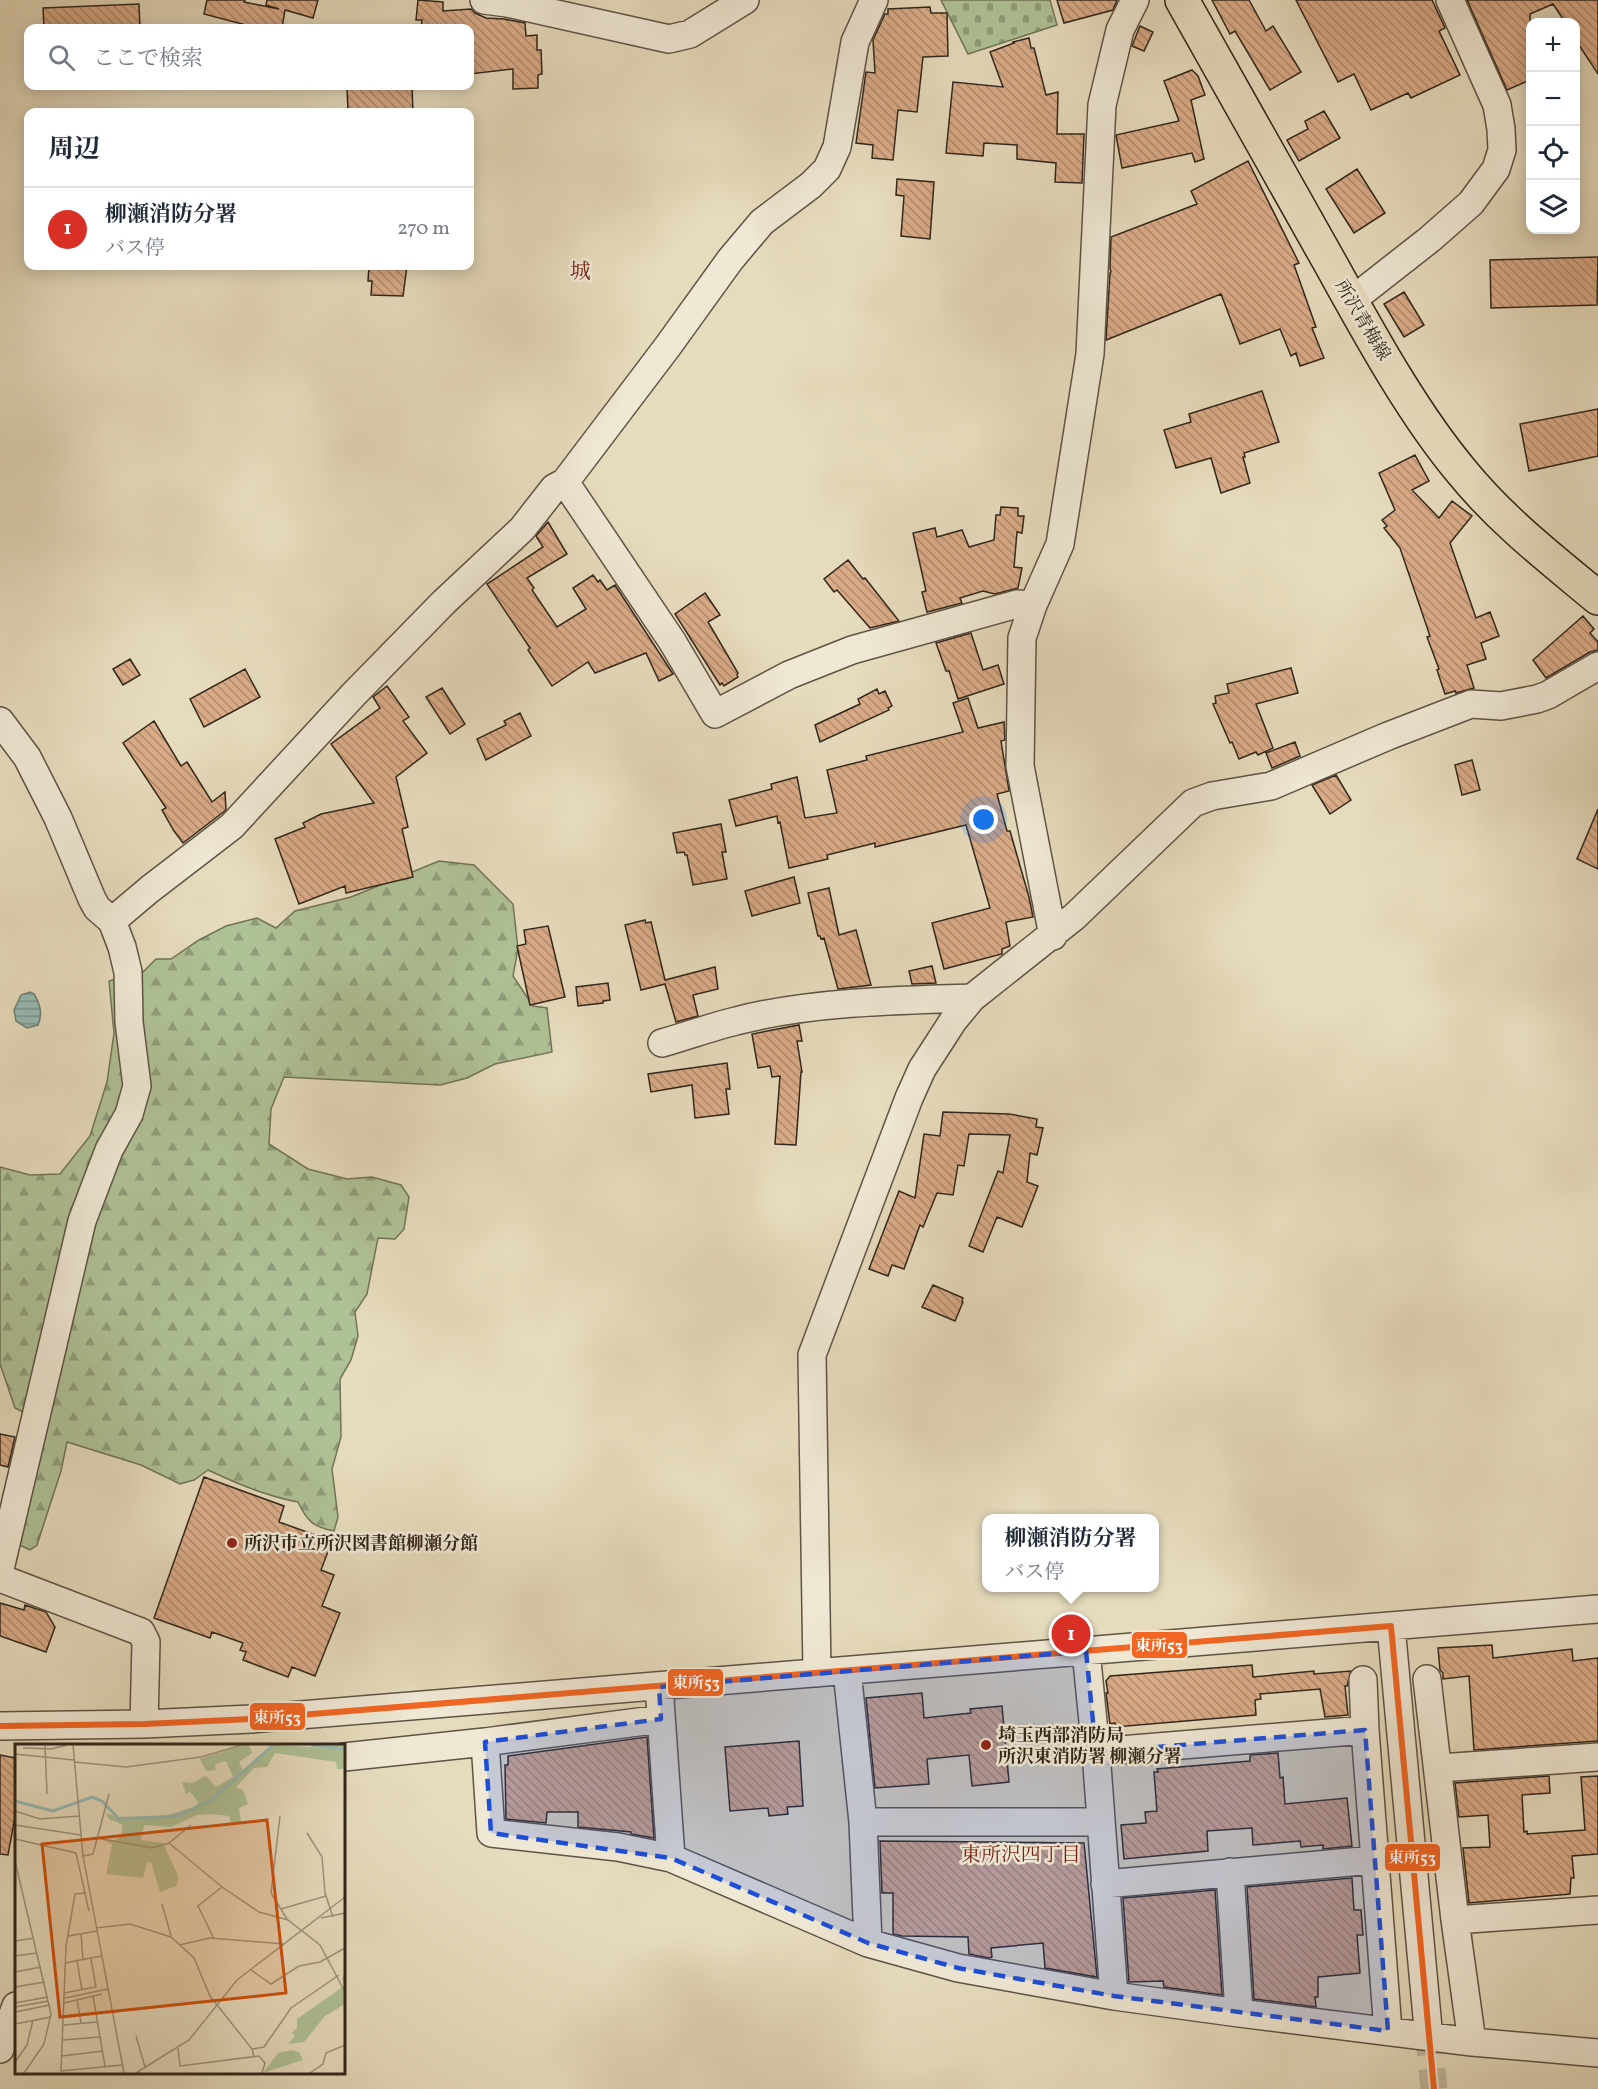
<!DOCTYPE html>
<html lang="ja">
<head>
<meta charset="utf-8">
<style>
  :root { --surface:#fff; --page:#f2f2f3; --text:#1f2937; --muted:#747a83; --line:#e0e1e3; --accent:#d93025 }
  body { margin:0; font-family:Vollkorn,"Noto Serif JP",serif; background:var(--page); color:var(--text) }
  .controls { position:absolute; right:18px; top:18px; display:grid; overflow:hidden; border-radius:12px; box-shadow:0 3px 15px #0003 }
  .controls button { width:54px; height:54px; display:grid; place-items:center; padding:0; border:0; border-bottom:2px solid var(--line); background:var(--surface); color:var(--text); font:30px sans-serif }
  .you { position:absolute; left:984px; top:820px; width:21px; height:21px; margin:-15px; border:4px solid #fff; border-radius:50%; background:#1a73e8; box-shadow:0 0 0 9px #1a73e833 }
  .badge { display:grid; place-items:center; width:39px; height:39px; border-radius:50%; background:var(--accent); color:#fff; font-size:20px; font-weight:700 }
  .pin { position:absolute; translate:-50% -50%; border:3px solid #fff; box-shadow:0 2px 6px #0006 }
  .popup { position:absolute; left:982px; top:1514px; width:177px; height:78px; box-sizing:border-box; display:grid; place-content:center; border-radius:12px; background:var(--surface); filter:drop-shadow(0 2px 4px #0005); font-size:20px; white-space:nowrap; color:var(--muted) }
  .popup b { font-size:22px; color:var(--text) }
  .popup::after { content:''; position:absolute; left:50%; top:100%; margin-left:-12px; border:12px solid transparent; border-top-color:var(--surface) }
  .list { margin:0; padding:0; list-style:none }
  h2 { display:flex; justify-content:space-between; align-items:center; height:78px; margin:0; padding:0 24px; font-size:26px }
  h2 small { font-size:20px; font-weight:400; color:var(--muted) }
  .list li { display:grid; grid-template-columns:39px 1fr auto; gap:18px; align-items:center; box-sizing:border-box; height:84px; padding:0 24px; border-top:2px solid var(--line) }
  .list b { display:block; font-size:22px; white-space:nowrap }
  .list p { margin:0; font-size:20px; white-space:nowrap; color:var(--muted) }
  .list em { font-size:20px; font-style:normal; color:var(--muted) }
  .icon { flex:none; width:33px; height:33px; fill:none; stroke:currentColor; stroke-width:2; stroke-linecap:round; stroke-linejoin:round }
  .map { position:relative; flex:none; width:1598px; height:2089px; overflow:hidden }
  .search { position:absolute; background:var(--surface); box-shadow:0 3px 15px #0003; left:24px; top:24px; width:450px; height:66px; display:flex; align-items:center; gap:15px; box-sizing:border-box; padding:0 21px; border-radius:12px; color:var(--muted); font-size:22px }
  .panel { position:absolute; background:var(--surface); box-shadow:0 3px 15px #0003; left:24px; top:108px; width:450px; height:162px; border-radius:12px }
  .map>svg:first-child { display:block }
  .forest { fill:url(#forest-firs); stroke:#707458; stroke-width:1.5 }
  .cemetery { fill:url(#cemetery-stones); stroke:#707458; stroke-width:1.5 }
  .water { fill:url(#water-rules); stroke:#6e7f77; stroke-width:1.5 }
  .building { fill:url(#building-back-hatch); stroke:#31261b; stroke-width:1.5 }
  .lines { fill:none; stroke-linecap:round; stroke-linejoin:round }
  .minor-tunnel { stroke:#c2b79d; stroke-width:27; stroke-dasharray:27 14; stroke-linecap:butt }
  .minor-casing { stroke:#5e5344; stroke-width:30 }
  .major-casing { stroke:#31261b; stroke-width:36 }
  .minor { stroke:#efe8d4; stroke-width:27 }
  .major { stroke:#e6dbbd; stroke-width:33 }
  .bus-1-casing { stroke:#efe8d4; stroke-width:10 }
  .bus-1 { stroke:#f26522; stroke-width:6 }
  .marked { fill:#1d4ed8; fill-opacity:0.2; stroke:#1d4ed8; stroke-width:4.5; stroke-dasharray:12 8; stroke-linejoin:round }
  .poi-dot { fill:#8f2418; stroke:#efe8d4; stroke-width:2 }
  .labels { text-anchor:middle; stroke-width:5; stroke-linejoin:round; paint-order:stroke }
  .street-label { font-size:18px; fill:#31261b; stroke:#efe8d4 }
  .poi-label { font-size:18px; font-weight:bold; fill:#31261b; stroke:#efe8d4; text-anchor:start }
  .neighbourhood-label { font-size:20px; fill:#7a1f14; stroke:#efe8d4 }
  .quarter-label { font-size:21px; fill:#7a1f14; stroke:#efe8d4 }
  .inset-river { fill:none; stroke:#96bbb4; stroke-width:3 }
  .inset-road { fill:none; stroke:#9e937c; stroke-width:1.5 }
  .view { fill:#cd510e; fill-opacity:0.15; stroke:#cd510e; stroke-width:3 }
  .inset-edge { fill:none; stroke:#31261b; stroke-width:3 }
  .line-badge { stroke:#efe8d4; stroke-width:2 }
  .badge-label { font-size:16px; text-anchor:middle; font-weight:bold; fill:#fff }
</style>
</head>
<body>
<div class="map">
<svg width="1598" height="2089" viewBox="0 0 1598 2089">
  <defs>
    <pattern id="forest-firs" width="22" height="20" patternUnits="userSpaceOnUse" patternTransform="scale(1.5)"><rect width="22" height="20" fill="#afc196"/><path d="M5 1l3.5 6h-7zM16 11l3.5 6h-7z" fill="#8f9d7a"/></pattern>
    <pattern id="cemetery-stones" width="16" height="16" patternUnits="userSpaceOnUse" patternTransform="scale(1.5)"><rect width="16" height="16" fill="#afc196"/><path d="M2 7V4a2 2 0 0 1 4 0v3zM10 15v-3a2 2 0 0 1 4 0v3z" fill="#8f9d7a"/></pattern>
    <pattern id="water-rules" width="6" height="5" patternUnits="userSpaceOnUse" patternTransform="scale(1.5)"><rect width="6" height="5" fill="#96bbb4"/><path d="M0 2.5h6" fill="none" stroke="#7b9892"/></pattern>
    <pattern id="building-back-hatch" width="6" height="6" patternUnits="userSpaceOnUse" patternTransform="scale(1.5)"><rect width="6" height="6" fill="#d9ab87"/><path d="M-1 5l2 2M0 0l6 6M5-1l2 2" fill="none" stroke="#b18b6e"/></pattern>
  </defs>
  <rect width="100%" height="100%" fill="#e6dbbd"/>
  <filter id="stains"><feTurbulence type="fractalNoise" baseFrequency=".00333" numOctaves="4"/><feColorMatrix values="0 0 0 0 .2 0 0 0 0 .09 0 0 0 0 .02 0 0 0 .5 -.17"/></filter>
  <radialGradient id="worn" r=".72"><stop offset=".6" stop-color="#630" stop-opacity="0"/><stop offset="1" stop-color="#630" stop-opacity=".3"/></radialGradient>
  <!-- forest -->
  <path class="forest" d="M439,861L474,865L513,904L518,949L513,976L533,1006L547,1008L552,1052L495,1064L467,1078L440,1085L284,1077L271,1109L269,1144L308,1169L347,1179L372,1177L401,1185L409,1197L404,1229L395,1239L378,1238L367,1294L355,1312L358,1336L351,1360L340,1379L341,1437L332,1469L338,1517L334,1531C313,1527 307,1521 298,1502C266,1496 238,1484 208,1470L194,1480L180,1484L141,1465L67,1442L61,1471L37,1545L30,1550L13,1542L41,1421L15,1408L0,1364V1167L30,1175L60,1174L90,1136L107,1082L114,1033L109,981L143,972L156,959H171L199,940L226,926L257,918L276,928L295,911L351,897Z"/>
  <!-- cemetery -->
  <path class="cemetery" d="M941,0H1050L1057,25L968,54Z"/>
  <!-- water -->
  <path class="water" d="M30,992L34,994C40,1004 43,1013 38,1025L27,1028L16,1021L14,1010L21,995Z"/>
  <!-- building -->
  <path class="building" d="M207,0H245L244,2L279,9L266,5L267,0H318L313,18L285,10L282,28H246V25L204,14Z
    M418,0L443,2V11L471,9L475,13L486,18L504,19L525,23L526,36L537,35V50H541L542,74L538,75V88L513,89V69L470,74V28H421L422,20H416Z
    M1057,0H1117L1113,10L1064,23Z
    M1212,0H1249L1266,31L1273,26L1301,72L1270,90L1235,31L1230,34Z
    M1296,0H1432L1445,28L1439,31L1460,75L1411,98L1408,93L1371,110L1354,74L1338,82Z
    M1467,0H1598V74L1575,39V22H1565L1553,4L1530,14V80L1507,90Z
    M139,4L140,28H44L43,8Z
    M930,7L931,13H947L948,56L923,57L917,112L898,110L893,160L872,158L873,145L856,143L866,72L875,73L873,40L885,14H888V9Z
    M1140,26L1153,32L1144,51L1132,46Z
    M1029,38L1031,48H1034L1046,95L1058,92L1057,134H1084L1082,183L1055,182L1056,163L1017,159V145L984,143L983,156L946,153L953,82L1003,87L990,52L1014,43L1013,42Z
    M1192,70L1198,76L1205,95L1191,100L1204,159L1195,162L1192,153L1122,168L1116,135L1179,121L1164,81Z
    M347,86H412L413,112H376V110L348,111Z
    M1324,111L1340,138L1299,161L1287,140L1308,129L1305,121Z
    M1248,161L1299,263L1294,265L1316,327L1312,328L1324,358L1300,366L1296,353L1291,356L1280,329L1240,344L1221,294L1106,340L1110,273L1111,272L1110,268L1111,237L1197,204L1191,191Z
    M1357,169L1385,213L1354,233L1326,189Z
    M897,179L934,182L930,239L901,236L904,196L896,195Z
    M1598,257L1597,305L1491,308L1490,260Z
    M369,266H407L403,296L371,295L372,281H368Z
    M1404,292L1424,325L1404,337L1384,304Z
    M1262,391L1279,442L1244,453L1245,457H1243L1250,483L1221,493L1211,458L1176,468L1164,430L1191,422L1189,414Z
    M1598,409V456L1529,471L1520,424Z
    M1415,455L1429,481L1412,490L1439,518L1452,501L1472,516L1450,543L1476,618L1490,612L1499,636L1481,643L1486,659L1467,665L1474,688L1456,693L1455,691L1445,694L1437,670L1439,669L1427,637L1430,636L1400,548L1384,528L1387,526L1382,520L1395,510L1379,473Z
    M1001,507L1018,508V516H1024L1022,533L1017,532L1014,567L1022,568L1018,588L995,594L983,591L960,598L962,603L927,612L922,592L926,591L913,533L935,528L937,537L962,530L969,547L994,540L996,515H1000Z
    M548,522L567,554L527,578L534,588L532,590L557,627L586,609L573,588L593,575L598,582L600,580L607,590L615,585L673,674L659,681L646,653L595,673L588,662L552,686L528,650L530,648L487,584L543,547L536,536Z
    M848,560L863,579L865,578L899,621L870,628L837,590L834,592L824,579Z
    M705,593L720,615L708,622L738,673L737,675L738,677L724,686L722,683L720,685L675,614Z
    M1583,616L1594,629L1590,633L1598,642V650L1590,652L1546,678L1533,660Z
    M971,633L983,670L998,665L1004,684L958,699L949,671H946L936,643Z
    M130,659L140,675L123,685L113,669Z
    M1291,668L1298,693L1256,704L1273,748L1258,755L1256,752L1239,759L1232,742L1230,743L1213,704L1216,703L1215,696L1229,693L1227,684Z
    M245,669L260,697L204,727L190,699Z
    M387,686L409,717L403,721L427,753L396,777L408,827L402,829L413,877L346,893L345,886L299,904L275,839L305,827L303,823L321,814L374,803L331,744L380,708L373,697Z
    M442,688L465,724L450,734L426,697Z
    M877,689L879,694L885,691L892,706L888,708L889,710L820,742L815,725L860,704L858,699Z
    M968,698L978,728L1004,722L1005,740L1001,741L1009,791L997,794L1007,831H1010L1029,897L1033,917L1006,922L1010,946L1002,949V954L944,969L932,923L990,908L966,825L875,847V843L827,855L828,859L789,868L780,822L778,823L777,816L736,826L729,800L772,789L771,784L797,777L805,818L837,813L827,770L867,760L866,756L963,732L953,703Z
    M520,713L531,736L486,760L477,739L506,725L504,721Z
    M154,721L181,766L187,762L212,802L225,792L226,810L183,843L174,831L162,810L166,808L123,743Z
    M1295,742L1300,756L1272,768L1266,753Z
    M1472,760L1480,790L1462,795L1455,765Z
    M1336,775L1351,800L1330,814L1312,785Z
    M1598,809V869L1577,859Z
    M721,824L726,852H722L727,879L693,885L687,855H685L684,852L677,853L673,833Z
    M794,877L800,903L752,916L745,891Z
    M829,888L839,935L856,930L871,985L838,989L824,938L821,939L820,936H818L808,893Z
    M645,920L646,923L651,922L665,980L715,967L718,989L693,995L698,1016L676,1022L665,984L641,990L625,925Z
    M548,926L565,997L530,1005L517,946L526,944L524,930Z
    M932,966L936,983L912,984L909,971Z
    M608,983L610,1000L603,1001V1003L578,1006L576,987Z
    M799,1025L802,1041H797L802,1072H801L796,1145L775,1144L780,1076L772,1077L770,1066L758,1068L752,1034Z
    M727,1063L730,1089H726L729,1114L695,1118L692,1085L651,1092L648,1074Z
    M943,1112L1009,1114L1037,1119L1036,1127L1043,1128L1037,1155L1030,1153L1027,1182L1038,1186L1022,1227L997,1217L983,1252L969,1246L998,1171L1003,1173L1010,1135L969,1134L964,1166L958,1165L953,1195L937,1193L923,1227L920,1225L904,1269L892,1265L888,1276L869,1269L899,1191L915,1198L924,1134L940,1136Z
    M933,1285L963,1298L962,1301L963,1302L955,1321L922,1307Z
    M0,1434L15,1437L8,1467L0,1465Z
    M204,1477L284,1506L279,1522L332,1541L321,1570L334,1575L322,1606L340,1613L315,1676L292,1667L288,1677L243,1660L246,1652L240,1650L243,1643L212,1632L210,1638L154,1618Z
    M0,1603L24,1610L25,1605L46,1612L55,1627L46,1652L0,1636Z
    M1492,1645L1493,1658L1572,1649L1573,1661L1598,1658V1741L1474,1750L1469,1676L1443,1679V1673L1440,1670L1438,1648Z
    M1252,1665L1253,1677L1314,1671V1674L1351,1671L1347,1686H1345L1348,1715L1325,1717L1320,1689L1260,1694L1261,1699L1255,1700L1256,1715L1115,1727V1723L1110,1724L1106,1693H1108L1106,1681L1110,1676Z
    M922,1693L924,1718L971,1713L970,1709L1002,1706L1009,1782L972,1786L969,1755L927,1759L929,1784L875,1788L866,1698Z
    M647,1737L654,1838L631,1834V1832L578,1827V1812H547L546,1823L506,1819L505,1765H508V1756Z
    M799,1741L803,1806L787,1807L788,1814L769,1816L768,1808L730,1811L725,1747Z
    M1278,1753L1280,1778L1283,1777L1285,1804L1347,1798L1352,1846L1323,1849V1845L1301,1847L1300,1841L1253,1845L1252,1828L1207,1831L1208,1851L1124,1859L1121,1825L1146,1823L1145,1812L1157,1811L1154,1772H1158L1157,1769L1250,1761V1755Z
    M0,1755L16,1758V1811L8,1855L0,1854Z
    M1549,1776L1550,1793L1522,1795L1524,1832L1527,1831V1834L1585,1830L1581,1777L1598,1776V1854L1572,1856L1574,1878H1571L1570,1894L1469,1903L1463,1848L1490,1847L1488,1815L1459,1817L1455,1783Z
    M880,1841L1084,1843L1097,1977L1045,1968L1043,1943L991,1948L992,1957L989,1958L969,1954L968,1937L902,1936L893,1934V1893H882Z
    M1352,1878L1354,1910H1361L1363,1935H1357L1360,1973L1318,1977V1997H1315L1316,2007L1254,1999L1247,1887Z
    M1215,1890L1222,1995L1164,1987L1163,1981L1129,1982L1123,1898Z"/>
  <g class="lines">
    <!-- minor-tunnel -->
    <path class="minor-tunnel" d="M1428,2028L1434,2089"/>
    <!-- minor casing -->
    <g class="minor-casing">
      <path id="minor" d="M484,0L507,3L669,39L690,34L745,0
        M1351,301L1430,239L1471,203L1496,169L1502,150L1501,129L1497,105L1450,0
        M565,482L672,641L715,714L789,675L852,650L1017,604L1033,605
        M0,721L27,757L58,818L92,899L97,908L112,921
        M1053,936L1020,766L1022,638L1033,605L1060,544L1090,354L1102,105L1120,30L1135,0
        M662,1043C687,1036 711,1027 736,1021C808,1002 898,1000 972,998
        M0,1569L82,1221L109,1150L129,1114L137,1086L129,1022L128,972L122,947L112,921L150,889L232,826L354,694L444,602L522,529L554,488L565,482L668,346L730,260L762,222L811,185L827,169L837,147L855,42L874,0
        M0,1578L141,1632L146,1642L144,1724
        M1391,1626L1428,2028
        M1086,1651L1096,1752L1114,1996
        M847,1671L863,1822L868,1943
        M817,1673L812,1355L909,1098L922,1069L953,1021L972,998L1074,917L1193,803L1212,796L1271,786L1388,736L1471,704L1501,706L1537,699L1548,695L1598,666
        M1427,1679L1455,1920L1472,2042
        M1363,1680L1365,1730
        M660,1700L671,1858
        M0,1726L144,1724L251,1719L1598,1609
        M485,1742L491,1833L618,1847L671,1858L868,1943L958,1968L1114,1996L1239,2013L1472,2042L1598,2053
        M1096,1752L1365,1730L1388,2031
        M344,1757L485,1742L661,1719
        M1439,1768L1598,1757
        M863,1822H1100
        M1230,1872L1239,2013
        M1105,1884L1373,1860
        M1455,1920L1598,1910
        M0,2049L16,2006"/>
    </g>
    <!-- major casing -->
    <g class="major-casing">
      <path id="major" d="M1182,0C1231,87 1280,174 1329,261C1368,331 1411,411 1462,472C1502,521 1550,558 1598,598"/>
    </g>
    <!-- minor -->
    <use href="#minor" class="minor"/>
    <!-- major -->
    <use href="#major" class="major"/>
    <!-- bus-1 casing -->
    <g class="bus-1-casing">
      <path id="bus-1" d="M1391,1626L1434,2089
        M0,1726L144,1724L251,1719L1391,1626"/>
    </g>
    <!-- bus-1 -->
    <use href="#bus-1" class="bus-1"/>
  </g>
  <!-- marked area -->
  <path class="marked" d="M1086,1651L1096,1752L1365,1730L1388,2031L1114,1996L958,1968L868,1943L671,1858L491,1833L485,1742L661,1719L659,1687Z"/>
  <!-- markers -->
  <g class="poi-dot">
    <circle cx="232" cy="1543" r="6"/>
    <circle cx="986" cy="1745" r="6"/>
  </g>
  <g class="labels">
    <!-- street labels -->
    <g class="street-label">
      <text transform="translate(1363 320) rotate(59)" y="6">所沢青梅線</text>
    </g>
    <!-- poi labels -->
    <g class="poi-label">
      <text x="244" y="1549">所沢市立所沢図書館柳瀬分館</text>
      <text x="998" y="1741">埼玉西部消防局<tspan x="998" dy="21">所沢東消防署 柳瀬分署</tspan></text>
    </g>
    <!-- neighbourhood labels -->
    <g class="neighbourhood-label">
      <text x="1021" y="1861">東所沢四丁目</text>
    </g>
    <!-- quarter labels -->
    <g class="quarter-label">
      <text x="580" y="278">城</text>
    </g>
  </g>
  <!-- overview -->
  <g transform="translate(15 1744)">
    <rect width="330" height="330" fill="#e6dbbd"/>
    <path d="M229,1H234L237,9L224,18L228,27L260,1L312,4L314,1H330V25H322L321,18L260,9L252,23L239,24L221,43L228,46L233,60L224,64L226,79L216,80L214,72L197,70L182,71L156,83L129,81L126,96L148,99L164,134L161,142L145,148L136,118L132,119L128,134L91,130L97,100L86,95L99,97L106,91L108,81L94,75L91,69L101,73L149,72L179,63L184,59L175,48L171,50L167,38L177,39L191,32L201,43L218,33L211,17L200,20L201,26L191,27L185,15ZM330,232V260L310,272L289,298L273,300L280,292L277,289L282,284V275L329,242L327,234ZM276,306L284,308L288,316L248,329L263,309Z" fill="#afc196"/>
    <path class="inset-river" d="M296,1L330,5M0,57L38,67L77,53L87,57L104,75L162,72L197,56L258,1"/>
    <path class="inset-road" d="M30,1L32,50M58,1L68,112L109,329M8,4L36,5L52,1M0,10L59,16M59,18L111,23L186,13L227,1M0,67L25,75L64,72M265,72L256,149L272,175M0,81L66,91M292,89L307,113L310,149L318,173M82,94L137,104L154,99L207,143L244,168L273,176L305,201L330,248M0,95L61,109L74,167M154,99L176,81M68,112L78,110L94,50M0,117L36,270L29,300L9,329M70,149L60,150L51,202L46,327L107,321M147,160L156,192M266,165L311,152M306,174L330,169M81,184L115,180L156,193L179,214L195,252L237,305L239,313M66,190L68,216M53,192L82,187M199,195L183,162L207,143M0,197L19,194M164,201L195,194L269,200M0,212L22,209M62,217L67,246M50,219L86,212M236,226L256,240L284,222L305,218L330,204M0,228L26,223M0,243L30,238M49,249L81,243L76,215M78,252L90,322M50,254L93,245M62,255L66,279M0,259L33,253M49,259L87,250M0,263L33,257M0,268L35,261M0,280L36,273M49,281L82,278M121,292L130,323M48,296L85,293M163,304L165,322L244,312L250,319L247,329M237,305L249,303L276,264L324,231M47,312L88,307M0,318L12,301L18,276M121,329L174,296L222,236L330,153M295,329L308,320L311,309L330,301"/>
    <path class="view" d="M252,76L271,249L45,273L27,100Z"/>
    <rect width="330" height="330" class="inset-edge"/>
  </g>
  <g class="line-badge">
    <rect x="1131" y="1631" width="57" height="28" rx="6" fill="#f26522"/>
    <rect x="667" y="1668" width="57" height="29" rx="6" fill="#f26522"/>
    <rect x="249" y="1702" width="57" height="29" rx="6" fill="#f26522"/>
    <rect x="1384" y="1843" width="57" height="29" rx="6" fill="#f26522"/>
  </g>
  <g class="badge-label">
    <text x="1159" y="1651">東所53</text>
    <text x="696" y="1688">東所53</text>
    <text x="277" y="1723">東所53</text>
    <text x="1412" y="1863">東所53</text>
  </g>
  <rect width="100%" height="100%" filter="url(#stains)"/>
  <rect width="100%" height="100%" fill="url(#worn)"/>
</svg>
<div class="controls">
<button>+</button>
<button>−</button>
<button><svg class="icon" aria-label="locate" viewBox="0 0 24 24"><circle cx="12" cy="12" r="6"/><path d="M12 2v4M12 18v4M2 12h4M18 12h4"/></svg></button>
<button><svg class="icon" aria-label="layers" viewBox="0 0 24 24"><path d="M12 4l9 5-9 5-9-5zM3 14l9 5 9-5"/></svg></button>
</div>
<div class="you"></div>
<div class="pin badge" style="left:1071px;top:1634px">1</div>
<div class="popup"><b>柳瀬消防分署</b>バス停</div>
<div class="search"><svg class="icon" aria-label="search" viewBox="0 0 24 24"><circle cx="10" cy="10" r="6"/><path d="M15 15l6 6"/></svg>ここで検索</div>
<section class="panel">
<h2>周辺<small></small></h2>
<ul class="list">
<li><span class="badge">1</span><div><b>柳瀬消防分署</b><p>バス停</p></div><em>270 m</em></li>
</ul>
</section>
</div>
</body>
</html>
